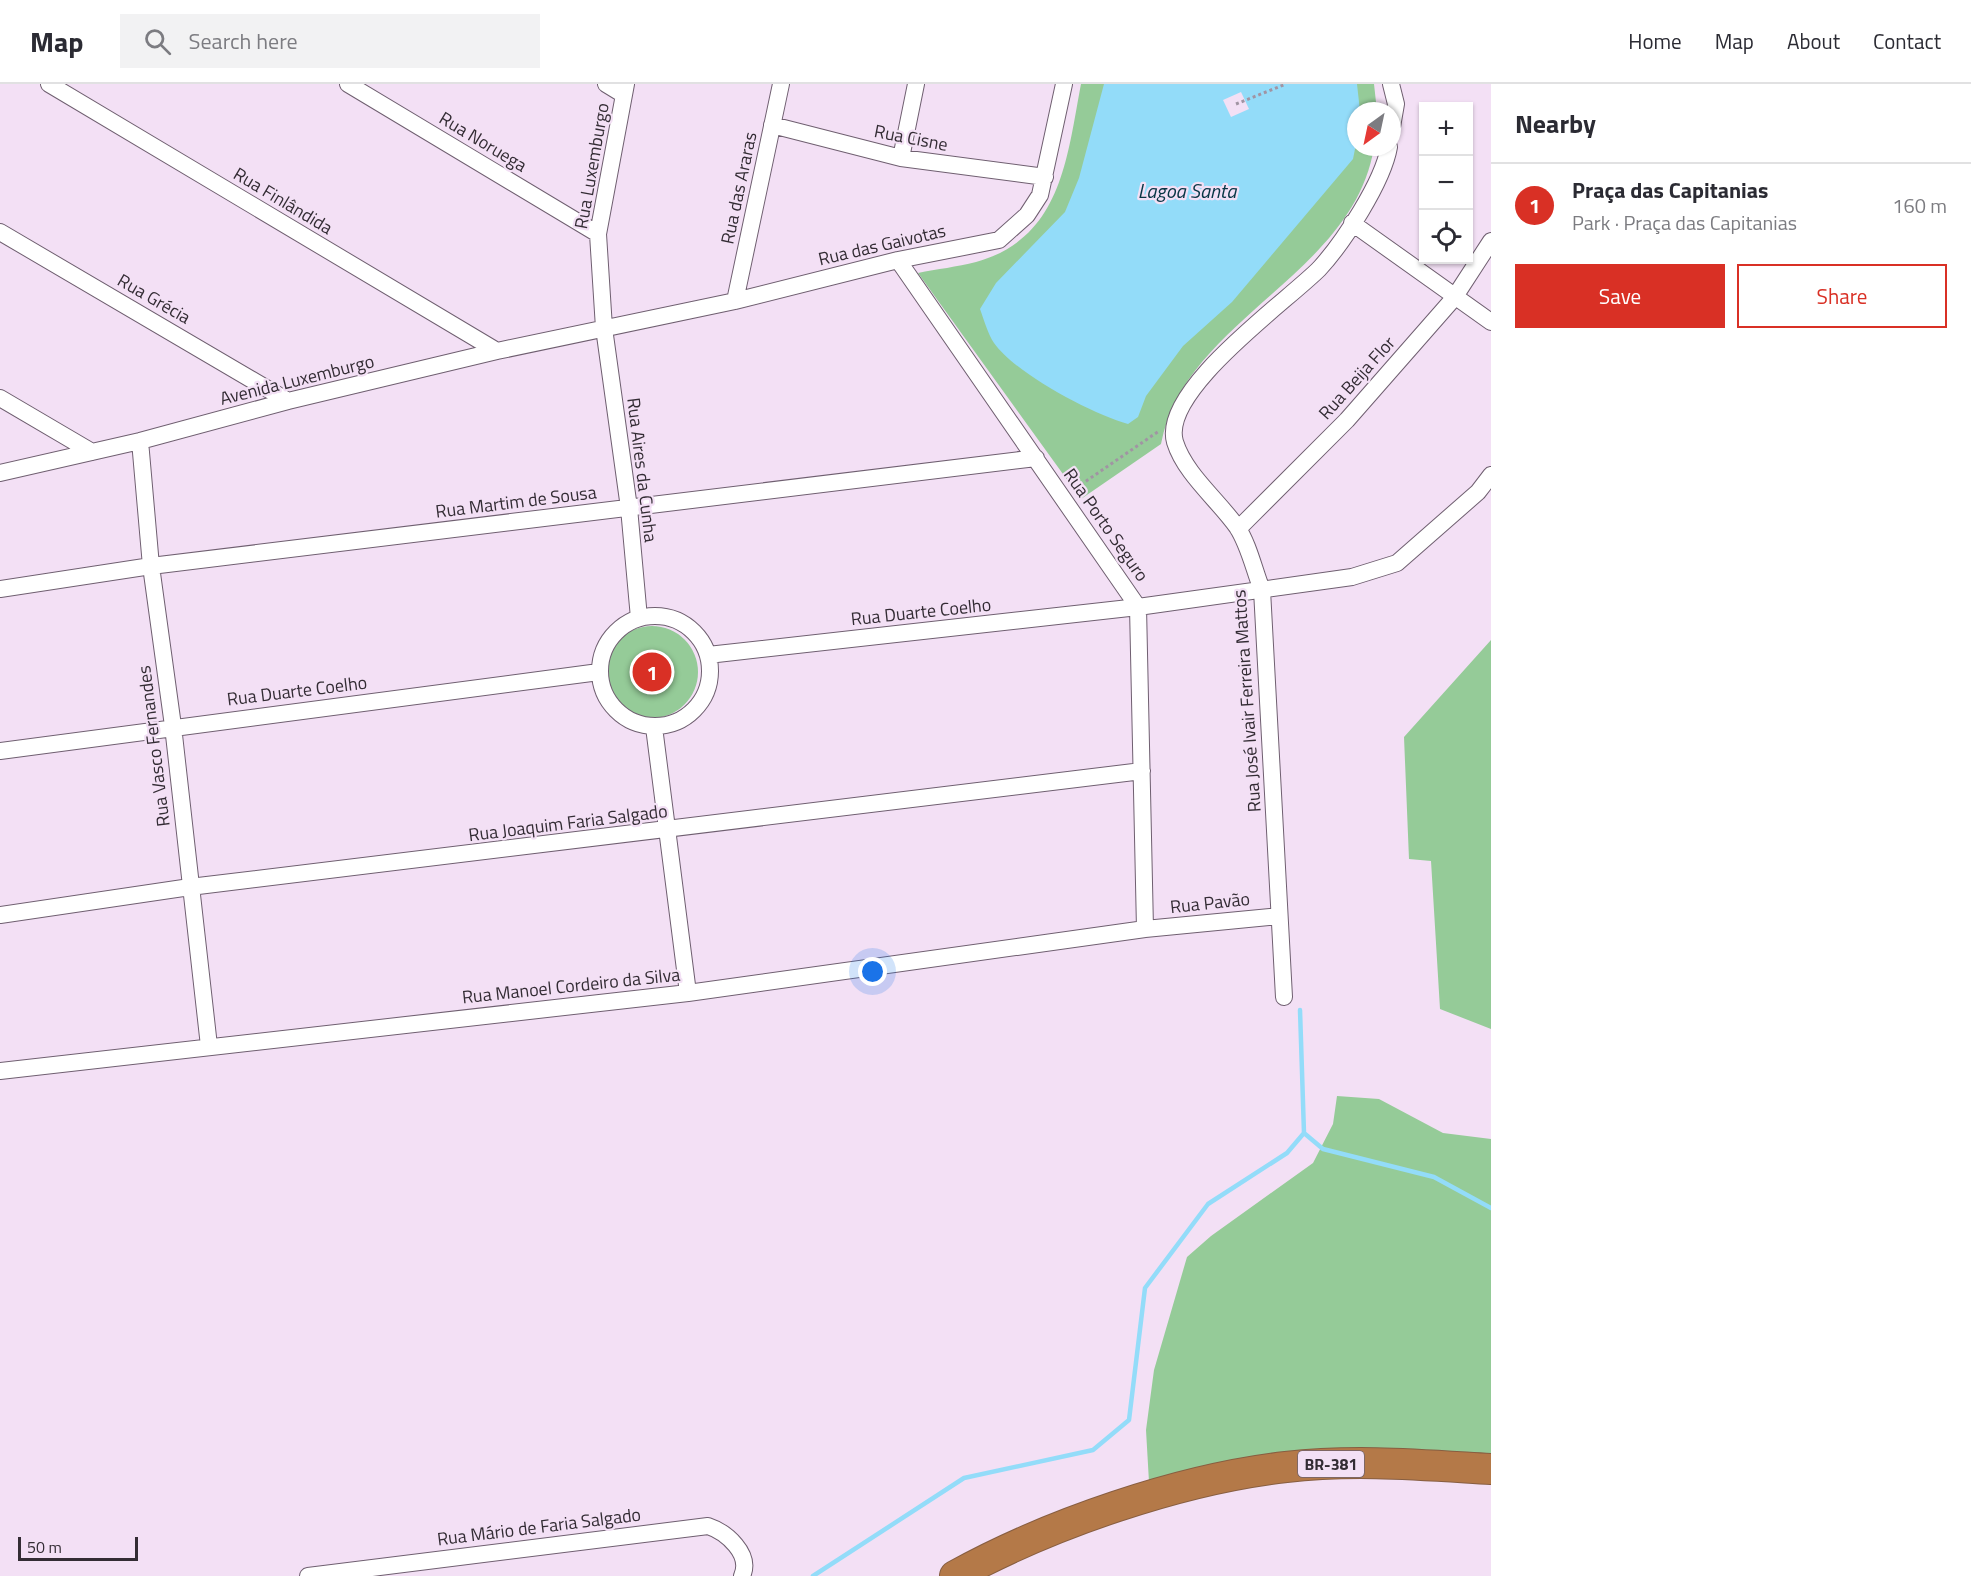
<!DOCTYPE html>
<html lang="en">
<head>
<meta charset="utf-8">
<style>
  :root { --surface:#fff; --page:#f2f2f3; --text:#2b2b33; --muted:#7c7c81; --line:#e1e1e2; --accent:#d93025 }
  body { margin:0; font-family:"Titillium Web",sans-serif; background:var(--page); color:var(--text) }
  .controls { position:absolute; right:18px; top:18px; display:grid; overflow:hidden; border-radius:0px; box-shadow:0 2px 4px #0004 }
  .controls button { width:54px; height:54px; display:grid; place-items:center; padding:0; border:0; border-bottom:2px solid var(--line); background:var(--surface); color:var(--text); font:30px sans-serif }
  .compass { position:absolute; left:1347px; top:18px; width:54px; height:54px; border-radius:50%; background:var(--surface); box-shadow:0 2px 4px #0004; rotate:213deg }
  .scale { position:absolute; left:18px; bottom:15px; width:120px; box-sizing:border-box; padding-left:6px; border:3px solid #332c34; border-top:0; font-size:16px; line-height:21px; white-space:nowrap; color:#332c34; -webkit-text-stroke:4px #f3e0f5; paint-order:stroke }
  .you { position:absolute; left:873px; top:888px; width:21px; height:21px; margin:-15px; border:4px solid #fff; border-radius:50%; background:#1a73e8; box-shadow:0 0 0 9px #1a73e833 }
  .badge { display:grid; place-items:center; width:39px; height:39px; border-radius:50%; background:var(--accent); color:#fff; font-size:20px; font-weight:700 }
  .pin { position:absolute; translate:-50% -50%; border:3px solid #fff; box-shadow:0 2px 6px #0006 }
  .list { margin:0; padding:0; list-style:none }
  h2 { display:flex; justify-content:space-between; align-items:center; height:78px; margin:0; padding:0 24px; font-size:26px }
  h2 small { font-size:20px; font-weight:400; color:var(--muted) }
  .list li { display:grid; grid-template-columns:39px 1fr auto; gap:18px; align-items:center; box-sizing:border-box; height:84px; padding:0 24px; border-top:2px solid var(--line) }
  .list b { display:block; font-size:22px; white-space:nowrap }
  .list p { margin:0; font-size:20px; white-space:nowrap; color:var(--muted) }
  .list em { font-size:20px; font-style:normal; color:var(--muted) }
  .actions { display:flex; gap:12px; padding:18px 24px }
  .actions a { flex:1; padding:14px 0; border:2px solid var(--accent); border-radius:0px; text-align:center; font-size:21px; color:var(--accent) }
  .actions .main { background:var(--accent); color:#fff }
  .icon { flex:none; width:33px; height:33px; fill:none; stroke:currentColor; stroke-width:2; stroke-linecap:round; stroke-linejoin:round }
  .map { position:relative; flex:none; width:1491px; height:1492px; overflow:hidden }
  header { display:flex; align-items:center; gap:36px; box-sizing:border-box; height:84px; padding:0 30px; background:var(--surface); border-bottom:2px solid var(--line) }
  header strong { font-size:28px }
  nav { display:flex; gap:33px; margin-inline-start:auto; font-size:21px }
  .search { width:420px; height:54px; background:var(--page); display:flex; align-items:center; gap:15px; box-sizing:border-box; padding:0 21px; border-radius:0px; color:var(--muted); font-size:22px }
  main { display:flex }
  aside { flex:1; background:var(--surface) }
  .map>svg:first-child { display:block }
  .green { fill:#95cb98 }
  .water { fill:#93dcf9 }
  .pier { fill:#f3e0f5 }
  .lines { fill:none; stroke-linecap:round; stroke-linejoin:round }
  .stream { stroke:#93dcf9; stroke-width:4.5 }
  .street-casing { stroke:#6f5f70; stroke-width:18 }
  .highway-casing { stroke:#875e41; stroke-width:32 }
  .path { stroke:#a194a3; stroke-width:3; stroke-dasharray:3 3; stroke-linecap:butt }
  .street { stroke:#fff; stroke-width:16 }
  .highway { stroke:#b47948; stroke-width:30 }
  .labels { text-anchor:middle; stroke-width:4.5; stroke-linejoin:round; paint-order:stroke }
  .shield { fill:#f3e0f5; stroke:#6d626e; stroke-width:1.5 }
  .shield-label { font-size:16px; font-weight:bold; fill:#332c34 }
  .street-label { font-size:18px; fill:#332c34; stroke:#f3e0f5 }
  .water-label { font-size:20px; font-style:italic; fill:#083645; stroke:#f3e0f5 }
</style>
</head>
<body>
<header>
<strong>Map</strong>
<div class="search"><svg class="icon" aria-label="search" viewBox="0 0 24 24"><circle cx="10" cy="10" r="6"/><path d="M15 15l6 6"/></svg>Search here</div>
<nav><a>Home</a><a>Map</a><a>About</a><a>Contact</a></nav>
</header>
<main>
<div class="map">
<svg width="1491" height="1492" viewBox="0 0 1491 1492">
  <rect width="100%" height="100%" fill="#f3e0f5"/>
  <!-- green -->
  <path class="green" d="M1081,0H1374L1377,27H1356V63H1374C1353,193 1185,234 1161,360L1081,415L918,189C937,185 957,183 976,178C1062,154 1067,73 1081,0Z
    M606 588a46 46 0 1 1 92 0a46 46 0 1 1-92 0Z
    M1491,556V945L1440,925L1431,777L1409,775L1404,653Z
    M1337,1012L1379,1015L1443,1049L1491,1055V1372L1386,1364L1237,1376L1149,1398L1146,1346L1154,1286L1187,1173L1211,1152L1313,1079L1333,1040Z"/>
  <!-- water -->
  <path class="water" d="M1104,0H1357L1360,27H1356V60L1353,75L1232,218L1183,262L1146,312L1138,333L1128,340C1092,330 1016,290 994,259C988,250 984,236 980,225L996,199L1065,128L1079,94Z"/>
  <!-- pier -->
  <path class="pier" d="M1241,8L1249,25L1231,33L1223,16Z"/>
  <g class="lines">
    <!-- stream -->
    <path class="stream" d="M1304,1049L1323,1065L1434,1093L1491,1124
      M813,1492L964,1394L1093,1366L1129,1336L1145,1204L1208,1120L1287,1069L1304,1049L1300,926"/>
    <!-- street casing -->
    <g class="street-casing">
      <path id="street" d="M49,0L497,267
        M348,0L598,150
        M606,0L624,11
        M626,0L598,150L604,244L629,424L639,534
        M1391,0L1396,20L1392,43
        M772,41L901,74L1045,93
        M901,74L916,0
        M1352,139L1491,238
        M0,148L288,317
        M898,176L1138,523L1145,845
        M735,217L781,0
        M0,314L92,368
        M140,357L151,482L173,642L209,962
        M0,389L140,357L288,317L497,267L735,217L898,176L999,156L1027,131L1040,111L1064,0
        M1238,445L1347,336L1454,214L1491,157
        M0,505L151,482L1036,374
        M600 587a55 55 0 1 1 110 0a55 55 0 1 1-110 0Z
        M708,571L1138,523L1352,493L1397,479L1478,408L1491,391
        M654,643L688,909
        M0,667L599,588
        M0,831L190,803L1142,687
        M1284,913L1262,506C1254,486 1249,461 1237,443C1218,416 1185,390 1175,358C1160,307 1285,219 1319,185C1343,159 1383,98 1389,63
        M0,987L688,909L1145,845L1279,832
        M308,1492L708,1442C726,1448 752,1470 742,1492"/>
    </g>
    <!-- highway casing -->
    <g class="highway-casing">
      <path id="highway" d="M955,1492C1049,1440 1180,1395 1286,1383C1355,1375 1423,1381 1491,1385"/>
    </g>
    <!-- path -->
    <path class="path" d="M1236,20L1286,0
      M1076,404L1159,347"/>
    <!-- street -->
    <use href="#street" class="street"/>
    <!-- highway -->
    <use href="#highway" class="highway"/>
  </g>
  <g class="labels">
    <!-- shield labels -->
    <rect class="shield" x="1298" y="1367" width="66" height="26" rx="4.5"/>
    <g class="shield-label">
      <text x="1331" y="1386">BR-381</text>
    </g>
    <!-- street labels -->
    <g class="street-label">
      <text transform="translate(911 54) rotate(11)" y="6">Rua Cisne</text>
      <text transform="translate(483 58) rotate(31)" y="6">Rua Noruega</text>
      <text transform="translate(592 82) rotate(-80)" y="6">Rua Luxemburgo</text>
      <text transform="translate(739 104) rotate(-78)" y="6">Rua das Araras</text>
      <text transform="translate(283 117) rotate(31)" y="6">Rua Finlândida</text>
      <text transform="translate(882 161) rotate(-13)" y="6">Rua das Gaivotas</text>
      <text transform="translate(154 215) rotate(30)" y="6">Rua Grécia</text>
      <text transform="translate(1357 294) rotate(-48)" y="6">Rua Beija Flor</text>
      <text transform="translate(297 296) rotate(-14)" y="6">Avenida Luxemburgo</text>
      <text transform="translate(642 386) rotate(83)" y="6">Rua Aires da Cunha</text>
      <text transform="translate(516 418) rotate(-7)" y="6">Rua Martim de Sousa</text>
      <text transform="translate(1106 441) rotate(55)" y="6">Rua Porto Seguro</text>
      <text transform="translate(921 528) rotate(-6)" y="6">Rua Duarte Coelho</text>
      <text transform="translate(297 607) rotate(-7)" y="6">Rua Duarte Coelho</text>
      <text transform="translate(1247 617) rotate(-94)" y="6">Rua José Ivair Ferreira Mattos</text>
      <text transform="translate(154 662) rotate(-97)" y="6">Rua Vasco Fernandes</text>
      <text transform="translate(568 739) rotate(-7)" y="6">Rua Joaquim Faria Salgado</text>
      <text transform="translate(1210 819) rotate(-6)" y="6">Rua Pavão</text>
      <text transform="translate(571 902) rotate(-6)" y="6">Rua Manoel Cordeiro da Silva</text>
      <text transform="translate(539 1443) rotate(-7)" y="6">Rua Mário de Faria Salgado</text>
    </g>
    <!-- water labels -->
    <g class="water-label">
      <text x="1187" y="114">Lagoa Santa</text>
    </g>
  </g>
</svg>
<div class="controls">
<button>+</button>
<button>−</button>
<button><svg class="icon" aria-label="locate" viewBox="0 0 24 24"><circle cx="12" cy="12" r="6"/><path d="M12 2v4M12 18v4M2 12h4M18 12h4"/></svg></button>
</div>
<svg class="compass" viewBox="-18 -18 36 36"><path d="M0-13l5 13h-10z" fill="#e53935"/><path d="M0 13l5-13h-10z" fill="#7c7c81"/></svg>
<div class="scale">50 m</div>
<div class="you"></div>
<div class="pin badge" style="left:652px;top:588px">1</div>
</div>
<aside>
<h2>Nearby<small></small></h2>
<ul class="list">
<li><span class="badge">1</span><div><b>Praça das Capitanias</b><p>Park · Praça das Capitanias</p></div><em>160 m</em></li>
</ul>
<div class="actions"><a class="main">Save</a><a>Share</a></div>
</aside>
</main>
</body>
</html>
